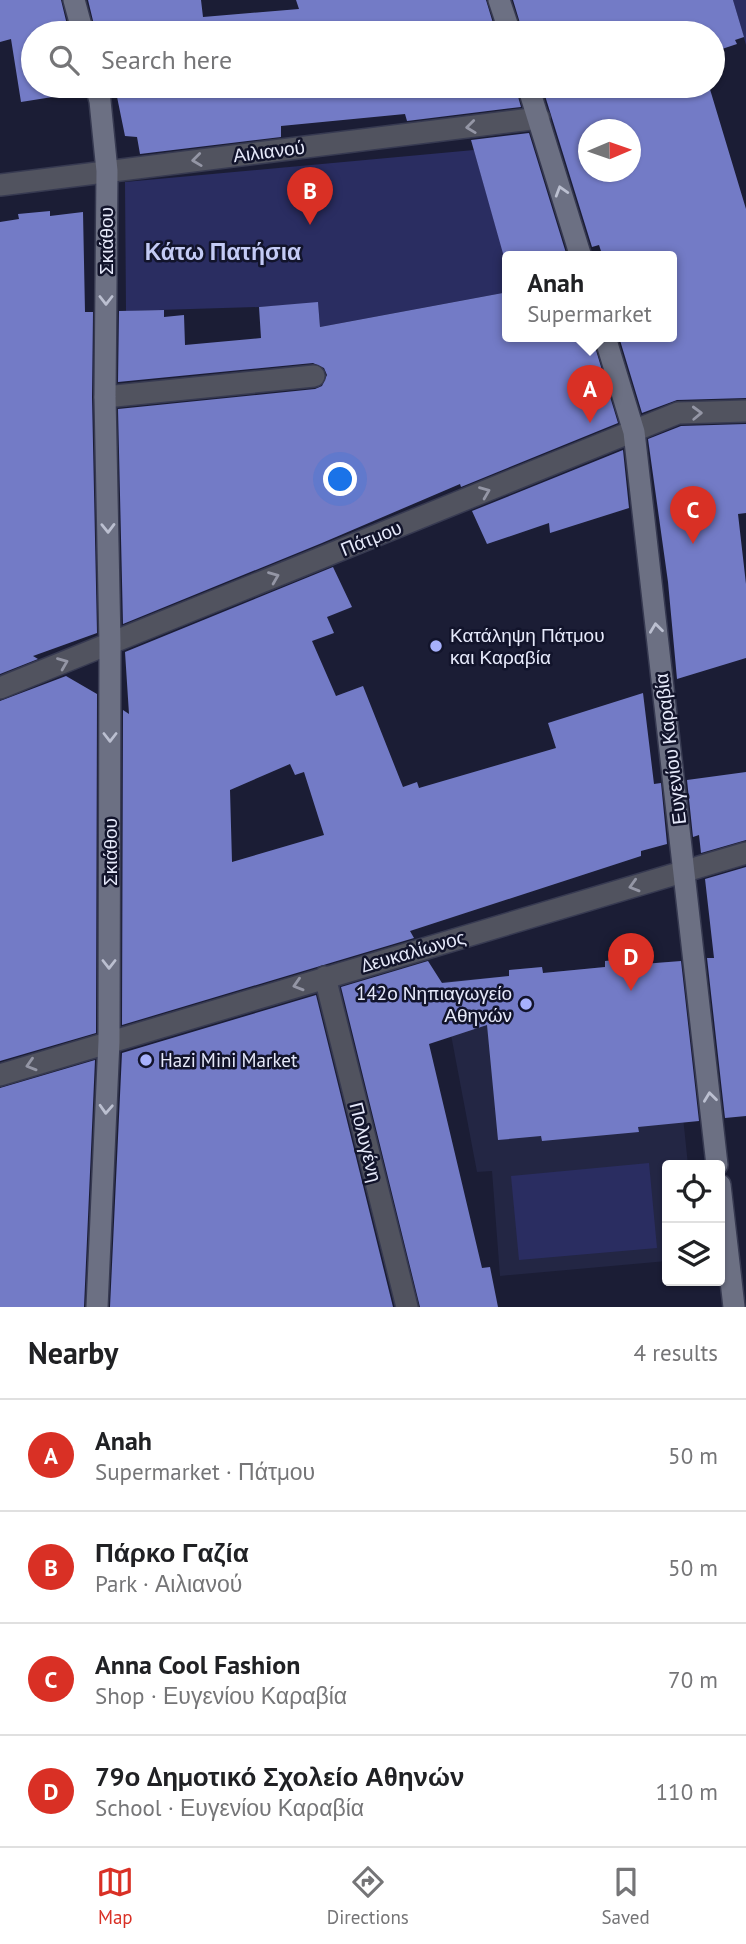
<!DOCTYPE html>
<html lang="en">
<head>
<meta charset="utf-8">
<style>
  :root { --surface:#fff; --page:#f6f6f6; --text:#202124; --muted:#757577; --line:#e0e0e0; --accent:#d93025 }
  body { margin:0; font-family:"PT Sans",sans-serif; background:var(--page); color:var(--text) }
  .controls { position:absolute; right:21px; bottom:21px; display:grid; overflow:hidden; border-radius:7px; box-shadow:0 2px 5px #0004 }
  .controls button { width:63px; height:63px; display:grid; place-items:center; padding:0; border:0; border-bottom:2px solid var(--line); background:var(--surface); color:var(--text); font:35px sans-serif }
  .compass { position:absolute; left:578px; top:119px; width:63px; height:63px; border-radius:50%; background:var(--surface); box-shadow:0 2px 5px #0004; rotate:88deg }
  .you { position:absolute; left:341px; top:480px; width:24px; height:24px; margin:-18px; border:5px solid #fff; border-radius:50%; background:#1a73e8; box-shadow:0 0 0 10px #1a73e833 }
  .badge { display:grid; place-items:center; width:46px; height:46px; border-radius:50%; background:var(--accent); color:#fff; font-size:23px; font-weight:700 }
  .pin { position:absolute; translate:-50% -58px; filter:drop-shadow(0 2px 4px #0008) }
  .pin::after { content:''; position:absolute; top:37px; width:24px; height:21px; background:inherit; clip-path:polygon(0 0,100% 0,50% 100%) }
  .popup { position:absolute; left:502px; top:251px; width:175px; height:91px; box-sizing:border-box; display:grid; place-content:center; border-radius:7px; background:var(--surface); filter:drop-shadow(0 2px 5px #0005); font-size:23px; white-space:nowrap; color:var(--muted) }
  .popup b { font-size:26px; color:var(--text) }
  .popup::after { content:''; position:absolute; left:50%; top:100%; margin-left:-14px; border:14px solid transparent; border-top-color:var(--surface) }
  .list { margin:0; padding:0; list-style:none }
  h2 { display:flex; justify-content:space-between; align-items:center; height:91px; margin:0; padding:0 28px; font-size:30px }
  h2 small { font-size:23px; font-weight:400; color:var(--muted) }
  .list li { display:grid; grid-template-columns:46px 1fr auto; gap:21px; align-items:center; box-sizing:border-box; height:112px; padding:0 28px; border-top:2px solid var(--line) }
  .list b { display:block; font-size:26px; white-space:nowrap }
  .list p { margin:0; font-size:23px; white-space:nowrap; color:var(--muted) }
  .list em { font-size:23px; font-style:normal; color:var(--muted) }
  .icon { flex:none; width:38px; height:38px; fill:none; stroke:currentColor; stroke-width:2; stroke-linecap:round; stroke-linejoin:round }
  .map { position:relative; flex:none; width:746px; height:1307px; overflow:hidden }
  .search { position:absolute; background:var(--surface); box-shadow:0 2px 5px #0004; left:21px; right:21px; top:21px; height:77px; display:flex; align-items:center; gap:18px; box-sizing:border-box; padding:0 24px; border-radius:38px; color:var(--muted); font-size:26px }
  .sheet { height:539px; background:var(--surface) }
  nav { display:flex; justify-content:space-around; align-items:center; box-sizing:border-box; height:98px; border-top:2px solid var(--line); background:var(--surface); font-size:19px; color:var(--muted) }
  nav a { display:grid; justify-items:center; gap:4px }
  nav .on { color:var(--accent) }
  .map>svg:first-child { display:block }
  .built { fill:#232644 }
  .green { fill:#2a2d61 }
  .building { fill:#737bc6; fill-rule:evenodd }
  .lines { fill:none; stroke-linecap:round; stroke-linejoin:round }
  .street-casing { stroke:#373a51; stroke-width:24 }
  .secondary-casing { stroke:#373a51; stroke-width:24 }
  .street { stroke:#51535f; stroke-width:21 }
  .secondary { stroke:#6c7083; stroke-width:21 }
  .oneway { stroke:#9496a5 }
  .oneway2 { stroke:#bbbfd0 }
  .poi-dot { fill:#a7b1fc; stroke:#12142b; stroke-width:2.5 }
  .labels { text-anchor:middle; stroke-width:5; stroke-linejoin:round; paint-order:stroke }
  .street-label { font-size:19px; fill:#e6e9fa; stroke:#12142b }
  .poi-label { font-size:19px; fill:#e6e9fa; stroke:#12142b; text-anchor:start }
  .quarter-label { font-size:23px; font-weight:bold; fill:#c3caf4; stroke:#12142b }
</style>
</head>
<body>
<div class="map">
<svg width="746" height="1307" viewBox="0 0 746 1307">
  <rect width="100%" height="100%" fill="#1b1d35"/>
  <!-- built -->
  <path class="built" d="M642,957L643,964L667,962L688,1165H667V1261L500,1276L492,1171L477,1172L441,982L509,976V970L542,967L543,973L605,967V961Z"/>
  <!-- green -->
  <path class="green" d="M733,0H746V45Z
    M474,150L508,269V292L320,327L318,303L259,307L126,311L125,182Z
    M649,1163L657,1248L519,1260L511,1176Z"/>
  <!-- building -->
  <path class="building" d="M0,0H61L69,33H33V86H83L84,92L21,102L11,39L0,42Z
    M88,0H201L203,17L299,9L296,0H486L496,33H96Z
    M513,0H733L744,37L735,40L737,44L713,52V33H523Z
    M110,86H515L521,107L407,121L405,114L281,126V137L140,154L137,137L125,136L115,87L110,88Z
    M542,86H709L746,209V398L677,400L642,413L619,337H672V257H603L599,245L592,247ZM589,130H631V172H589Z
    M529,133L566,253L550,257H504L471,140Z
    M50,211V216L83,212L85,312H93L92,397L97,633L33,656L38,659L0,674V222L19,219L18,214Z
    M508,292V337H592L618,423L461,487L460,484L322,543L123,624L118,409L315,389L322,386L327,375L324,368L313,363L118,382L119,311L164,310V317L184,315L185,345L261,338L259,307L318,302L320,327Z
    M746,424V513L738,514L746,584V658L677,679L668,582L648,439L681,426Z
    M623,450L629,508L550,533L549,523L487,544L472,511Z
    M333,567L352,607L327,617L334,633L312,641L336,696L363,686L403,787L417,782L419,788L556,748L548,723L643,693L654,784L661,783L667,844L641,851V856L410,931L414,938L122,1025L123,710L129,714L125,652ZM290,764L295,775L304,772L324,835L232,862L230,790Z
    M66,676L97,694L96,1033L0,1061V701Z
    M746,772V840L701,853L699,835L693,837L687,780Z
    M746,867V1116L725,1118L707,958H714L705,879Z
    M642,957L643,964L681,961L699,1121L638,1127L639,1132L542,1141L541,1136L498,1140L487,1025L429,1044L482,1268L490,1267L498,1307H420L341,987L428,961L442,983L509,976V970L542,967L543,973L605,967V961Z
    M316,995L393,1307H110L122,1053Z
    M95,1060L84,1307H0V1088Z"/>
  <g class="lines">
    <!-- street casing -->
    <g class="street-casing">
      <path id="street" d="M0,185L539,118
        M105,397L314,376
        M0,688L678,413L746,411
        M325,977L407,1307
        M0,1075L746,853"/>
    </g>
    <!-- secondary casing -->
    <g class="secondary-casing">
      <path id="secondary" d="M74,0L83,33
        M499,0L510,33
        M96,86L100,101L107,171L105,397L110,644L109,1041L97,1307
        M528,86L581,257
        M605,337L634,432L717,1165
        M720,1185L734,1307"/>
    </g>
    <!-- street -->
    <use href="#street" class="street"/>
    <!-- secondary -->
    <use href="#secondary" class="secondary"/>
  </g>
  <!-- one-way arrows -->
  <defs><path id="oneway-chevron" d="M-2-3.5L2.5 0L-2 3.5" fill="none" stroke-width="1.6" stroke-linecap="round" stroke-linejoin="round" transform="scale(1.75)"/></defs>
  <g class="oneway">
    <use href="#oneway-chevron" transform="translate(471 127) rotate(173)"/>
    <use href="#oneway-chevron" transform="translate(197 160) rotate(173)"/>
    <use href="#oneway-chevron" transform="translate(697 413) rotate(-2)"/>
    <use href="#oneway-chevron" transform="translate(485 492) rotate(-22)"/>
    <use href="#oneway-chevron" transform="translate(274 577) rotate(-22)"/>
    <use href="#oneway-chevron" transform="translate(63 663) rotate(-22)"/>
    <use href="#oneway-chevron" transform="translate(634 886) rotate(164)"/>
    <use href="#oneway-chevron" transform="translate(298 985) rotate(163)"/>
    <use href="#oneway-chevron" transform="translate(31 1065) rotate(163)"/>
  </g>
  <g class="oneway2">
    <use href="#oneway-chevron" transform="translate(561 191) rotate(-107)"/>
    <use href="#oneway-chevron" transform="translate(106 300) rotate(90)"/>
    <use href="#oneway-chevron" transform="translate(108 528) rotate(89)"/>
    <use href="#oneway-chevron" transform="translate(656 628) rotate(-97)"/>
    <use href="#oneway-chevron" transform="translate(110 737) rotate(90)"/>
    <use href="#oneway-chevron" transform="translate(109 964) rotate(90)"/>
    <use href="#oneway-chevron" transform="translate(710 1097) rotate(-97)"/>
    <use href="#oneway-chevron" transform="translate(106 1109) rotate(93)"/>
  </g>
  <!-- markers -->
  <g class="poi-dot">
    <circle cx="436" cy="646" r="7"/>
    <circle cx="526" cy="1004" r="7"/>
    <circle cx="146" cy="1060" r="7"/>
  </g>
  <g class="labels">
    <!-- street labels -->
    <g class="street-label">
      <text transform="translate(269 151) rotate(-7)" y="7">Αιλιανού</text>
      <text transform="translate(106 241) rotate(-90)" y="7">Σκιάθου</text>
      <text transform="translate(371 538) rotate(-22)" y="7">Πάτμου</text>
      <text transform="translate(670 749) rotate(-97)" y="7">Ευγενίου Καραβία</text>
      <text transform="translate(110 852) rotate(-90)" y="7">Σκιάθου</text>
      <text transform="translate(413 951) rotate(-16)" y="7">Δευκαλίωνος</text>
      <text transform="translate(366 1142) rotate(76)" y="7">Πολυγένη</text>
    </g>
    <!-- poi labels -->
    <g class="poi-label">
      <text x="450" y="642">Κατάληψη Πάτμου<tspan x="450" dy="22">και Καραβία</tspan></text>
      <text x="512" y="1000" text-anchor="end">142ο Νηπιαγωγείο<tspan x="512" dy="22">Αθηνών</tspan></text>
      <text x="160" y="1067">Hazi Mini Market</text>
    </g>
    <!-- quarter labels -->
    <g class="quarter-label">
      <text x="223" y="260">Κάτω Πατήσια</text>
    </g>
  </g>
</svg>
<div class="controls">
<button><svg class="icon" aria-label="locate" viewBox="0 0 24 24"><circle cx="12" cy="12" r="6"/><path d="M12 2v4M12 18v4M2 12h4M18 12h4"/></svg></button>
<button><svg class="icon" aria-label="layers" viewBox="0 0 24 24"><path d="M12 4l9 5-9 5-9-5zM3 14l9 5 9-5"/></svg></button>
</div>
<svg class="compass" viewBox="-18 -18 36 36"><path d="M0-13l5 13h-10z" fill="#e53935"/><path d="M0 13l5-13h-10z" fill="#757577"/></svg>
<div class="you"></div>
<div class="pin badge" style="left:590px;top:423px">A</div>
<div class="popup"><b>Anah</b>Supermarket</div>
<div class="pin badge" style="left:310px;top:225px">B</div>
<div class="pin badge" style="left:693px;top:544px">C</div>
<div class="pin badge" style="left:631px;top:991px">D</div>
<div class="search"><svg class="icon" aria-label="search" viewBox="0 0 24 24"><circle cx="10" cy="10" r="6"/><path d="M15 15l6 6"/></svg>Search here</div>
</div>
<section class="sheet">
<h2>Nearby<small>4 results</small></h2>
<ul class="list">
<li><span class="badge">A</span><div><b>Anah</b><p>Supermarket · Πάτμου</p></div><em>50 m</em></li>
<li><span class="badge">B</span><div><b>Πάρκο Γαζία</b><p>Park · Αιλιανού</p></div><em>50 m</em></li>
<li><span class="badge">C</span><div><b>Anna Cool Fashion</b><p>Shop · Ευγενίου Καραβία</p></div><em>70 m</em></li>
<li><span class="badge">D</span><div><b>79ο Δημοτικό Σχολείο Αθηνών</b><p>School · Ευγενίου Καραβία</p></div><em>110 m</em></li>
</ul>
</section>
<nav>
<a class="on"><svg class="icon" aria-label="map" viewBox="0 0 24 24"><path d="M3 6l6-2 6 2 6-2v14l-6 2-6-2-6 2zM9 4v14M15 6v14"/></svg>Map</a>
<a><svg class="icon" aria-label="directions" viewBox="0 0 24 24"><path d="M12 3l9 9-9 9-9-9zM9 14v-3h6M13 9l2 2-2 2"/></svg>Directions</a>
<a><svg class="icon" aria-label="saved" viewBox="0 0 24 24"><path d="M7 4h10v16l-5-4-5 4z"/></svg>Saved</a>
</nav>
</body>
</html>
